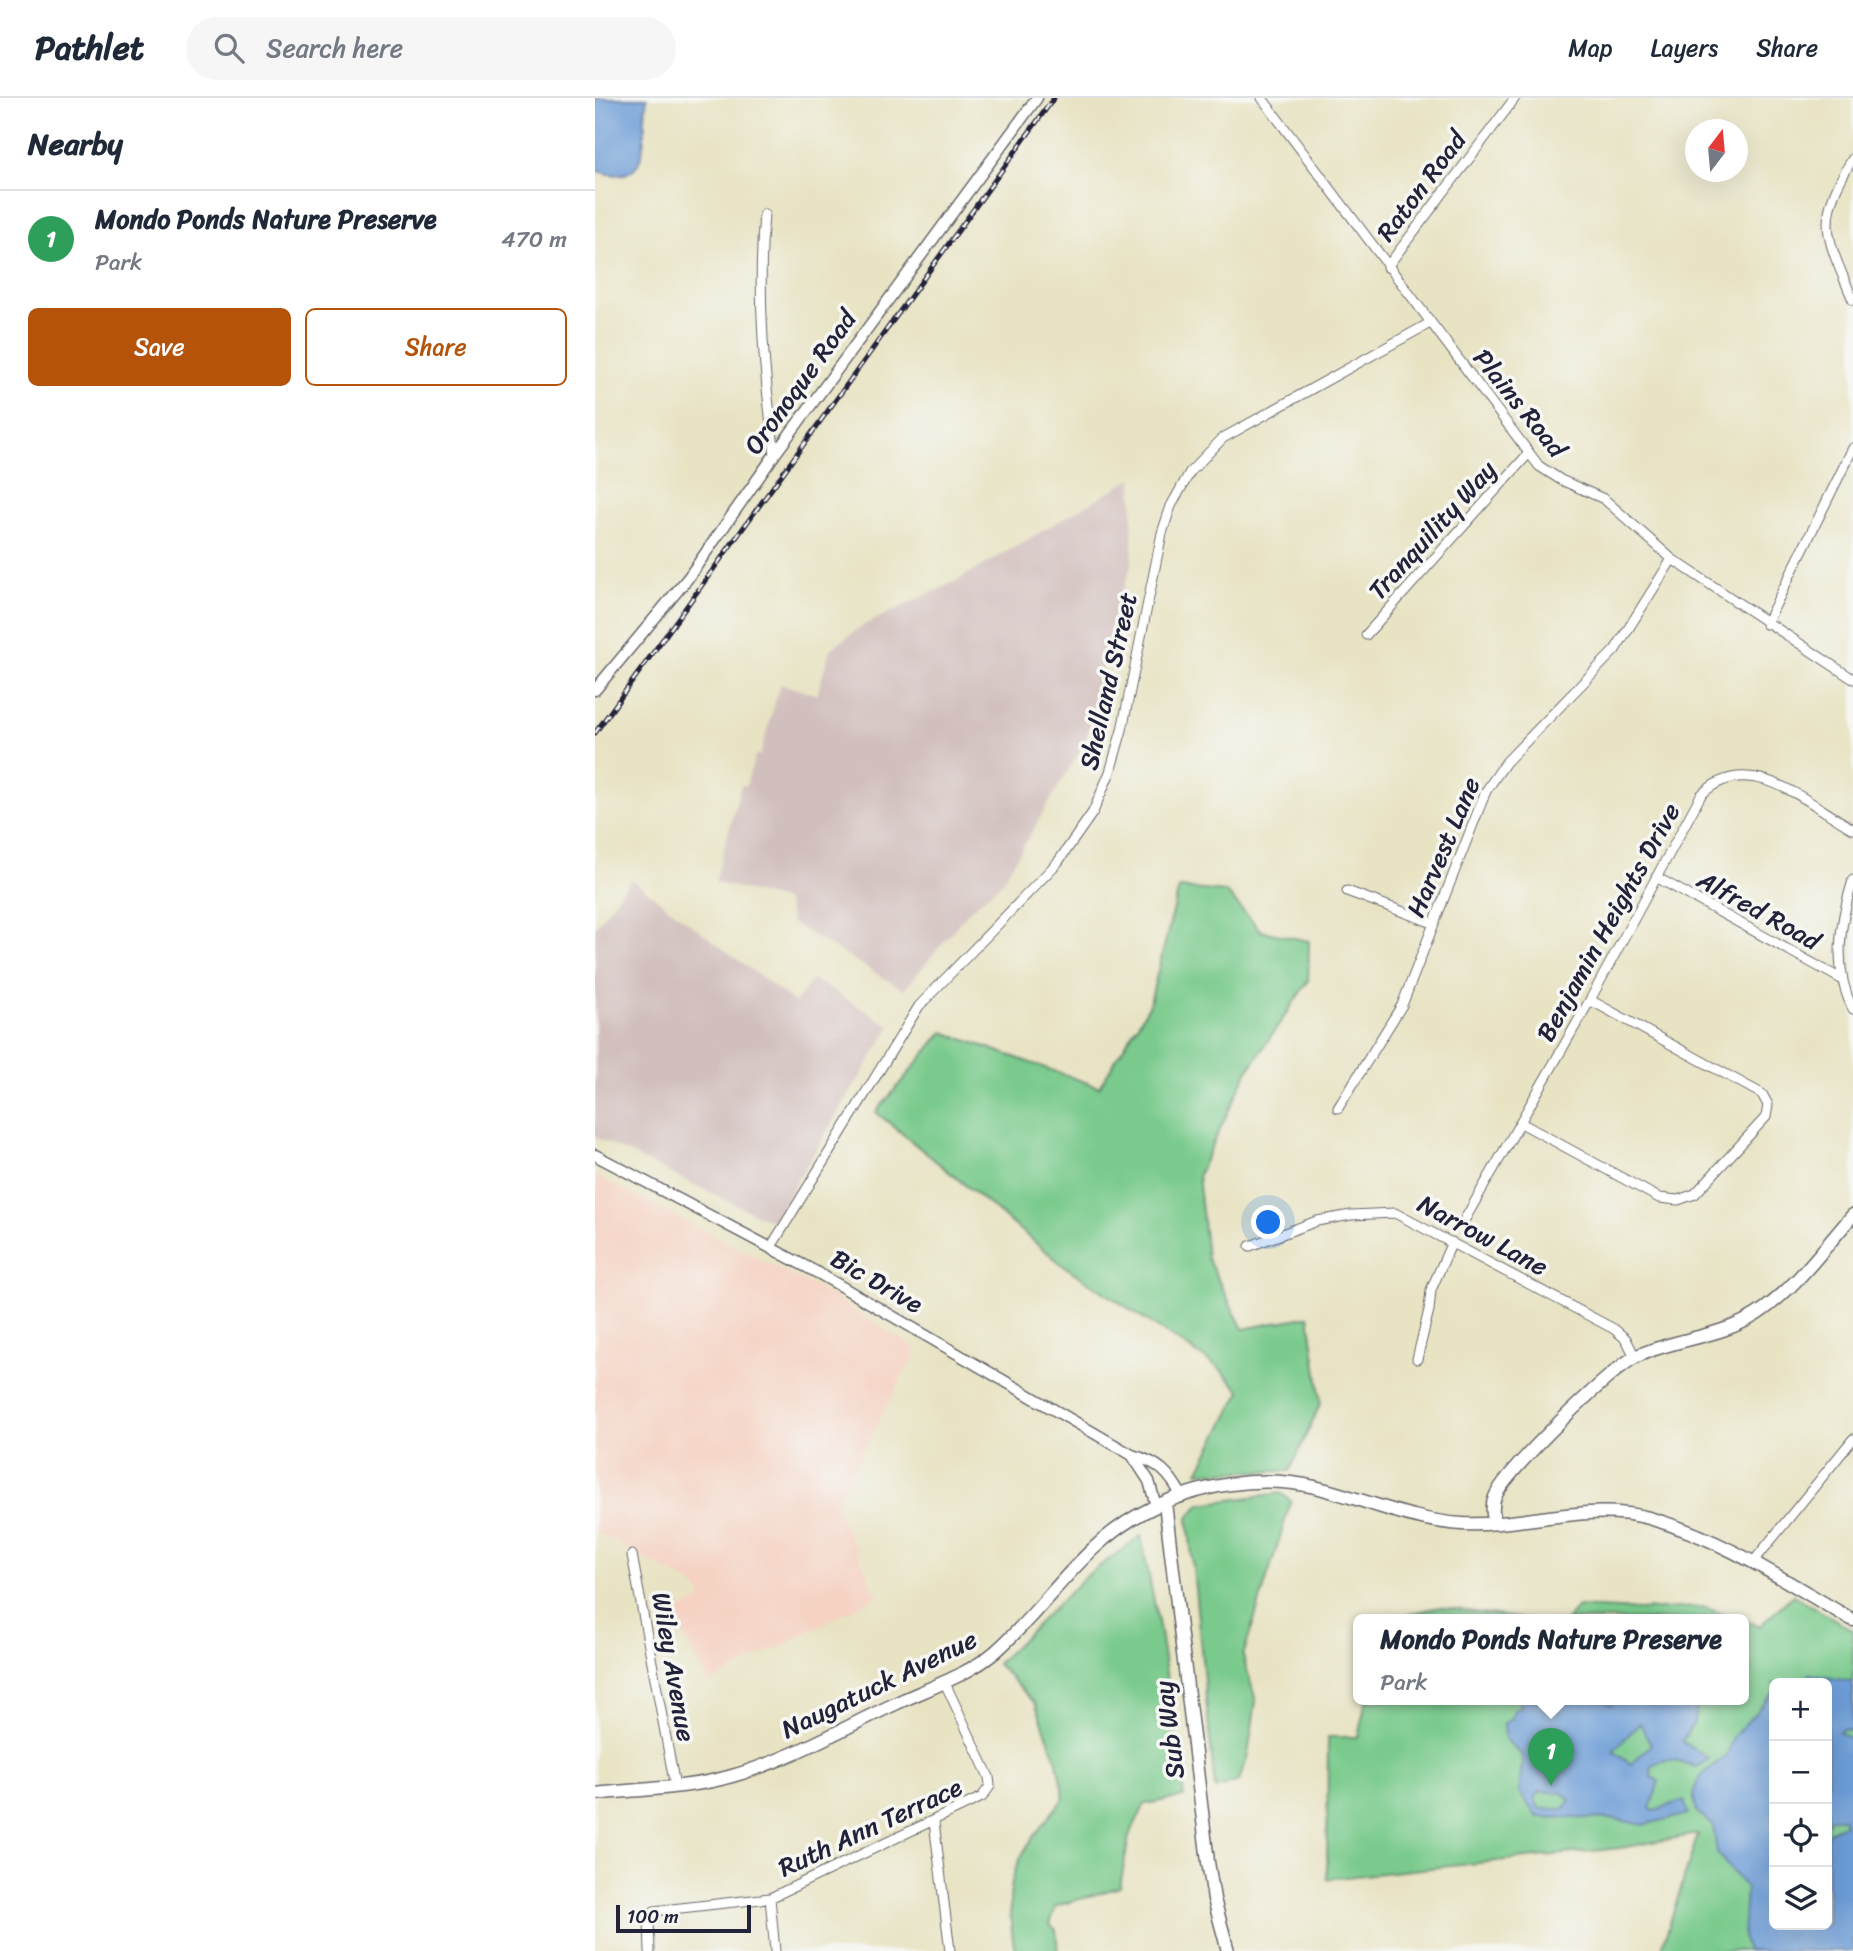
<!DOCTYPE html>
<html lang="en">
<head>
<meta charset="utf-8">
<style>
  :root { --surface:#fff; --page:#f6f6f7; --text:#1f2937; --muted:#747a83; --line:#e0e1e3; --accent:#b45309 }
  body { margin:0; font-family:Sriracha,sans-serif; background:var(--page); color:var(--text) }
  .controls { position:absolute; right:21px; bottom:21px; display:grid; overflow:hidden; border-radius:10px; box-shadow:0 7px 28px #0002 }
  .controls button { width:63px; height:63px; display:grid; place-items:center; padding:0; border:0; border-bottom:2px solid var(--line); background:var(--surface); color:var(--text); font:35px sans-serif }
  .compass { position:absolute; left:1090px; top:21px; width:63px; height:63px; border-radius:50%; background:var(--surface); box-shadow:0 7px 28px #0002; rotate:16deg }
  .scale { position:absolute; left:21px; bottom:18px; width:135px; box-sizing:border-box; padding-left:7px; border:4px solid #22223b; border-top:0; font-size:19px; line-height:24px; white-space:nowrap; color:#22223b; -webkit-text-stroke:5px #f6f6f2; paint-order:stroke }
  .you { position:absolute; left:674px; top:1125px; width:24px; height:24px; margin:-18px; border:5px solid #fff; border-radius:50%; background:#1a73e8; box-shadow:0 0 0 10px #1a73e833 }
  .badge { display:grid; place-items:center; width:46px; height:46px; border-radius:50%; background:var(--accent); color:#fff; font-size:23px; font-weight:700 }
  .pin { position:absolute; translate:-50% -58px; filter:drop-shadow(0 2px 4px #0008) }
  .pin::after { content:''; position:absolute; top:37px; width:24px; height:21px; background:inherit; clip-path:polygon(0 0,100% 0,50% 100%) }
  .popup { position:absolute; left:758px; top:1516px; width:396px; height:91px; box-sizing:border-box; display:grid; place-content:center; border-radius:10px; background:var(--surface); filter:drop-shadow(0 2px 5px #0005); font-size:23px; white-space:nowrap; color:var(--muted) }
  .popup b { font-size:26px; color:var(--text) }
  .popup::after { content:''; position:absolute; left:50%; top:100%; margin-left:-14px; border:14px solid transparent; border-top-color:var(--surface) }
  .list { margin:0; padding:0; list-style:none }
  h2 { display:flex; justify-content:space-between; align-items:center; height:91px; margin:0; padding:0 28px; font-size:30px }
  h2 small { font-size:23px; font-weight:400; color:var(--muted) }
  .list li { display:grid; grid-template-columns:46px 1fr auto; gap:21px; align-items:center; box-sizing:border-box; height:98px; padding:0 28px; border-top:2px solid var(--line) }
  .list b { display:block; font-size:26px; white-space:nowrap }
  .list p { margin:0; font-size:23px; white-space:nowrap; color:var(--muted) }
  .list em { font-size:23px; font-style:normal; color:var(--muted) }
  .actions { display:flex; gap:14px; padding:21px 28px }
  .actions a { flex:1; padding:16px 0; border:2px solid var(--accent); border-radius:10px; text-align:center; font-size:24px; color:var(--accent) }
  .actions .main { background:var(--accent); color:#fff }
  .icon { flex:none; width:38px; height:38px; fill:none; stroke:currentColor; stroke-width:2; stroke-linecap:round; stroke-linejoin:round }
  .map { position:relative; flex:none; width:1258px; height:1853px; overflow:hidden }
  header { display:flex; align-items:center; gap:42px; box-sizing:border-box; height:98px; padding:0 35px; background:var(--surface); border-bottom:2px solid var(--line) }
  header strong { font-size:33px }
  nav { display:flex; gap:38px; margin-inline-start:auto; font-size:24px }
  .search { width:490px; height:63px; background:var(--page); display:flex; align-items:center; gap:18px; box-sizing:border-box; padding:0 24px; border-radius:38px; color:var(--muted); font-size:26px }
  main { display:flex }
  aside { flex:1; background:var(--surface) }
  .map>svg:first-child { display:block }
  .built { fill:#f5d2c2 }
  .industrial { fill:#d1bfbd }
  .green { fill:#79ca8c; stroke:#4e7664; stroke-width:2; fill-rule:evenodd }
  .water { fill:#6d9dd7; stroke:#486089; stroke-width:2; fill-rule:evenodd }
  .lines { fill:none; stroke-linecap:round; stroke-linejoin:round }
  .minor-casing { stroke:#67666b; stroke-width:11 }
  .tertiary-casing { stroke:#67666b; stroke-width:13 }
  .secondary-casing { stroke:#67666b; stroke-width:15 }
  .minor { stroke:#fff; stroke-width:9 }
  .tertiary { stroke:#fff; stroke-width:10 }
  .secondary { stroke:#fff; stroke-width:12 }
  .rail-casing { stroke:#22223b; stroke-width:5 }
  .rail { stroke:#f6f6f2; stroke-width:2.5; stroke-dasharray:8; stroke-linecap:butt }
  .labels { text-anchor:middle; stroke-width:7; stroke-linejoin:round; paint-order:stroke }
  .street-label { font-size:26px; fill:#22223b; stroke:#f6f6f2 }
</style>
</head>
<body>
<header>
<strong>Pathlet</strong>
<div class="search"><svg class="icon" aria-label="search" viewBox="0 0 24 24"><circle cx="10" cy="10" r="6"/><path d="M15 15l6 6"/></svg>Search here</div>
<nav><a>Map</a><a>Layers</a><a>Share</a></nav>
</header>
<main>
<aside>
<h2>Nearby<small></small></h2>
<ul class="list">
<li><span class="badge" style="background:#2e9e5b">1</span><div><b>Mondo Ponds Nature Preserve</b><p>Park</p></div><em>470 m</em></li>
</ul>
<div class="actions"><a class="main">Save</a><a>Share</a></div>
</aside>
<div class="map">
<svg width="1258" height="1853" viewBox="0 0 1258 1853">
  <rect width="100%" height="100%" fill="#f6f6f2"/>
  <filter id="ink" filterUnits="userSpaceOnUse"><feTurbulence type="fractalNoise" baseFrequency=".0143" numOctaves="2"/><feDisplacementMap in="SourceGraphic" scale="14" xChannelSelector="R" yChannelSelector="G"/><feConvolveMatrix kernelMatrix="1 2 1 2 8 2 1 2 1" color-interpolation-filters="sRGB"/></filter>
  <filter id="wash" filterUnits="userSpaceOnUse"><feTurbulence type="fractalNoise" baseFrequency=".00686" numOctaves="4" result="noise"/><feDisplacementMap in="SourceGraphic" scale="28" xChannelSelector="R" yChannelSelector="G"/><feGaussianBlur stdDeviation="1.57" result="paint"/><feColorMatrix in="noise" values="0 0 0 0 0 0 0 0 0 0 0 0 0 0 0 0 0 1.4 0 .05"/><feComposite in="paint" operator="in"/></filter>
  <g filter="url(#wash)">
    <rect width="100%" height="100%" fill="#e8e3c3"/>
    <!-- built -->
    <path class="built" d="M0,1077L235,1197L322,1252L239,1407L283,1498L114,1585L78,1517L107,1500L101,1489L0,1433Z"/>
    <!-- industrial -->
    <path class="industrial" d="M538,380L537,465L516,528L498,621L487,649L407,784L373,814L309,892L197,825L191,803L120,784L146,687L151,688L160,657H165L185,586L222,597L235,551L269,527L365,481Z
      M36,781L200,905L218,881L296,928L177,1124L0,1039V829Z"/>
    <!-- green -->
    <path class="green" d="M584,790L631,794L666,833L714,843L713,883L652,974L603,1077L612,1160L648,1231L714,1218L726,1304L695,1373L603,1374L646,1293L624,1270L469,1168L281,1014L348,934L504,989L554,908Z
      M686,1395L696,1403L648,1558L661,1603L653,1657L644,1683L620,1691L593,1420L605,1406Z
      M546,1438L565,1534L589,1699L550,1706L534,1738L525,1789L461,1808L455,1826L461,1832L463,1853H420C406,1774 421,1760 469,1700L462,1663L440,1605L402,1566L491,1478Z
      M1198,1497L1258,1532V1853H1066L1103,1736L1025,1750L732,1781L733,1639H763L771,1602H1148L1149,1523L1165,1528ZM1179,1585H1232V1827H1179Z
      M844,1509L935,1522H791Z
      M983,1509L1044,1512L1108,1509L1146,1522H971Z"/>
    <!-- water -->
    <path class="water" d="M0,0H52C45,35 61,94 0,72Z
      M1215,1576L1258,1584V1633L1248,1631L1244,1634L1258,1642V1853H1152L1148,1840L1151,1790L1122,1755L1118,1727L1102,1714L1098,1696L1102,1685L1109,1675L1132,1657L1138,1639L1179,1594V1827H1232V1735L1250,1726L1248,1720H1236L1232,1727V1585H1208Z
      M925,1602H1007L1016,1607L1022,1602H1104L1098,1626L1087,1643L1114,1661L1101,1669C1085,1663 1074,1658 1057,1667L1056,1679L1064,1683L1055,1711L1058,1713L1089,1702L1093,1716L1048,1727L1020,1721L942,1719L924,1694L928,1658L910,1641L909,1625L917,1620L919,1612L926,1610ZM1045,1625L1056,1647L1036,1666L1018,1653ZM946,1693L967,1695L975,1702L968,1711H945L939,1701Z"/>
  </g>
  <g filter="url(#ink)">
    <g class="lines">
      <!-- minor casing -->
      <g class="minor-casing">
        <path id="minor" d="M667,0L944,368L966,382L1009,401L1077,461L1258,581
          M1258,60C1219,124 1231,137 1258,202
          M169,116C162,196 169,277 180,356
          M792,169L920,0
          M1171,526L1258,350
          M771,537L934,355
          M1061,779L1248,882
          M1258,782C1245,824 1237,870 1258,911
          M752,793L838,825
          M743,1010L807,907L891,693L911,664L1020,552L1077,461
          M926,1025L1064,1100L1083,1102L1100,1096L1171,1019L1173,1007L1167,996L995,902
          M870,1121L995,902L1106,697C1154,650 1212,705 1258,731
          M655,1148L722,1123L756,1117L800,1115L1019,1231L1031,1241L1040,1259
          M176,1149L324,908L463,764L498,714L515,674L527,632L567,435L576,408L595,374L628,340L835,225
          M822,1261L834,1212L836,1192L857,1144
          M37,1457L80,1688
          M1159,1463L1258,1341
          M339,1724L355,1853
          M175,1800L180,1853
          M55,1853L54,1823L59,1813L175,1800L387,1699L395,1688L394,1679L349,1583"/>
      </g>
      <!-- tertiary casing -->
      <g class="tertiary-casing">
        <path id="tertiary" d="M0,592L93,480L180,356L442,0
          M0,1057L223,1175L537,1357C563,1364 575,1375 587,1399
          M537,1357L554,1383L561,1408"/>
      </g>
      <!-- secondary casing -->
      <g class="secondary-casing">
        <path id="secondary" d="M570,1405L613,1764L619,1801L633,1853
          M899,1425C898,1416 896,1408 900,1399C910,1374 1016,1270 1042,1258C1081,1240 1125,1240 1162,1216C1199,1192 1228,1151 1258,1117
          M0,1696C45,1691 93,1691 137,1678C194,1662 248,1630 302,1605C334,1590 373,1577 400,1554C453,1508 486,1446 551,1413C601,1387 665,1376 720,1389C769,1401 816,1423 867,1426C928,1429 994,1404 1054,1420C1129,1441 1191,1484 1258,1522"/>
      </g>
      <!-- minor -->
      <use href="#minor" class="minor"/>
      <!-- tertiary -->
      <use href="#tertiary" class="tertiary"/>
      <!-- secondary -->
      <use href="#secondary" class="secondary"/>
      <!-- rail casing -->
      <g class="rail-casing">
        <path id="rail" d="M0,635L459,0"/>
      </g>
      <!-- rail -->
      <use href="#rail" class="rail"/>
    </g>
  </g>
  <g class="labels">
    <!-- street labels -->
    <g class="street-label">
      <text transform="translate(826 88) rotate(-53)" y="9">Raton Road</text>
      <text transform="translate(205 284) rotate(-54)" y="9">Oronoque Road</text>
      <text transform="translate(925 305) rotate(51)" y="9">Plains Road</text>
      <text transform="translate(837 432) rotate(-48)" y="9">Tranquility Way</text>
      <text transform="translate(513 583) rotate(-77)" y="9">Shelland Street</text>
      <text transform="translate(848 749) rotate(-67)" y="9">Harvest Lane</text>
      <text transform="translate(1164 812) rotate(29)" y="9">Alfred Road</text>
      <text transform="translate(1013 824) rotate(-61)" y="9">Benjamin Heights Drive</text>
      <text transform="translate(888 1137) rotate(28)" y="9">Narrow Lane</text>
      <text transform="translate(282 1183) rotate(30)" y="9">Bic Drive</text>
      <text transform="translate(79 1569) rotate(80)" y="9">Wiley Avenue</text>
      <text transform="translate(284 1586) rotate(-26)" y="9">Naugatuck Avenue</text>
      <text transform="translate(574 1632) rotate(-97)" y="9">Sub Way</text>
      <text transform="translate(275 1729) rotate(-25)" y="9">Ruth Ann Terrace</text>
    </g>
  </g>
</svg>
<div class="controls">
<button>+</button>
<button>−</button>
<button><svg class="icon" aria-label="locate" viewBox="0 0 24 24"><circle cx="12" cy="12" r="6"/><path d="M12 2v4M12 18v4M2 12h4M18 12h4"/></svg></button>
<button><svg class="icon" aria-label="layers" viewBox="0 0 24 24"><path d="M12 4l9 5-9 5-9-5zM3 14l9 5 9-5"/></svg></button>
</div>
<svg class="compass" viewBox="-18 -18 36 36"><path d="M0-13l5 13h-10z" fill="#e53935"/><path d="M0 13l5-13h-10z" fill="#747a83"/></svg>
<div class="scale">100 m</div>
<div class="you"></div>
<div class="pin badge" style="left:956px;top:1688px;background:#2e9e5b">1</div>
<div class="popup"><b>Mondo Ponds Nature Preserve</b>Park</div>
</div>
</main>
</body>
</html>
